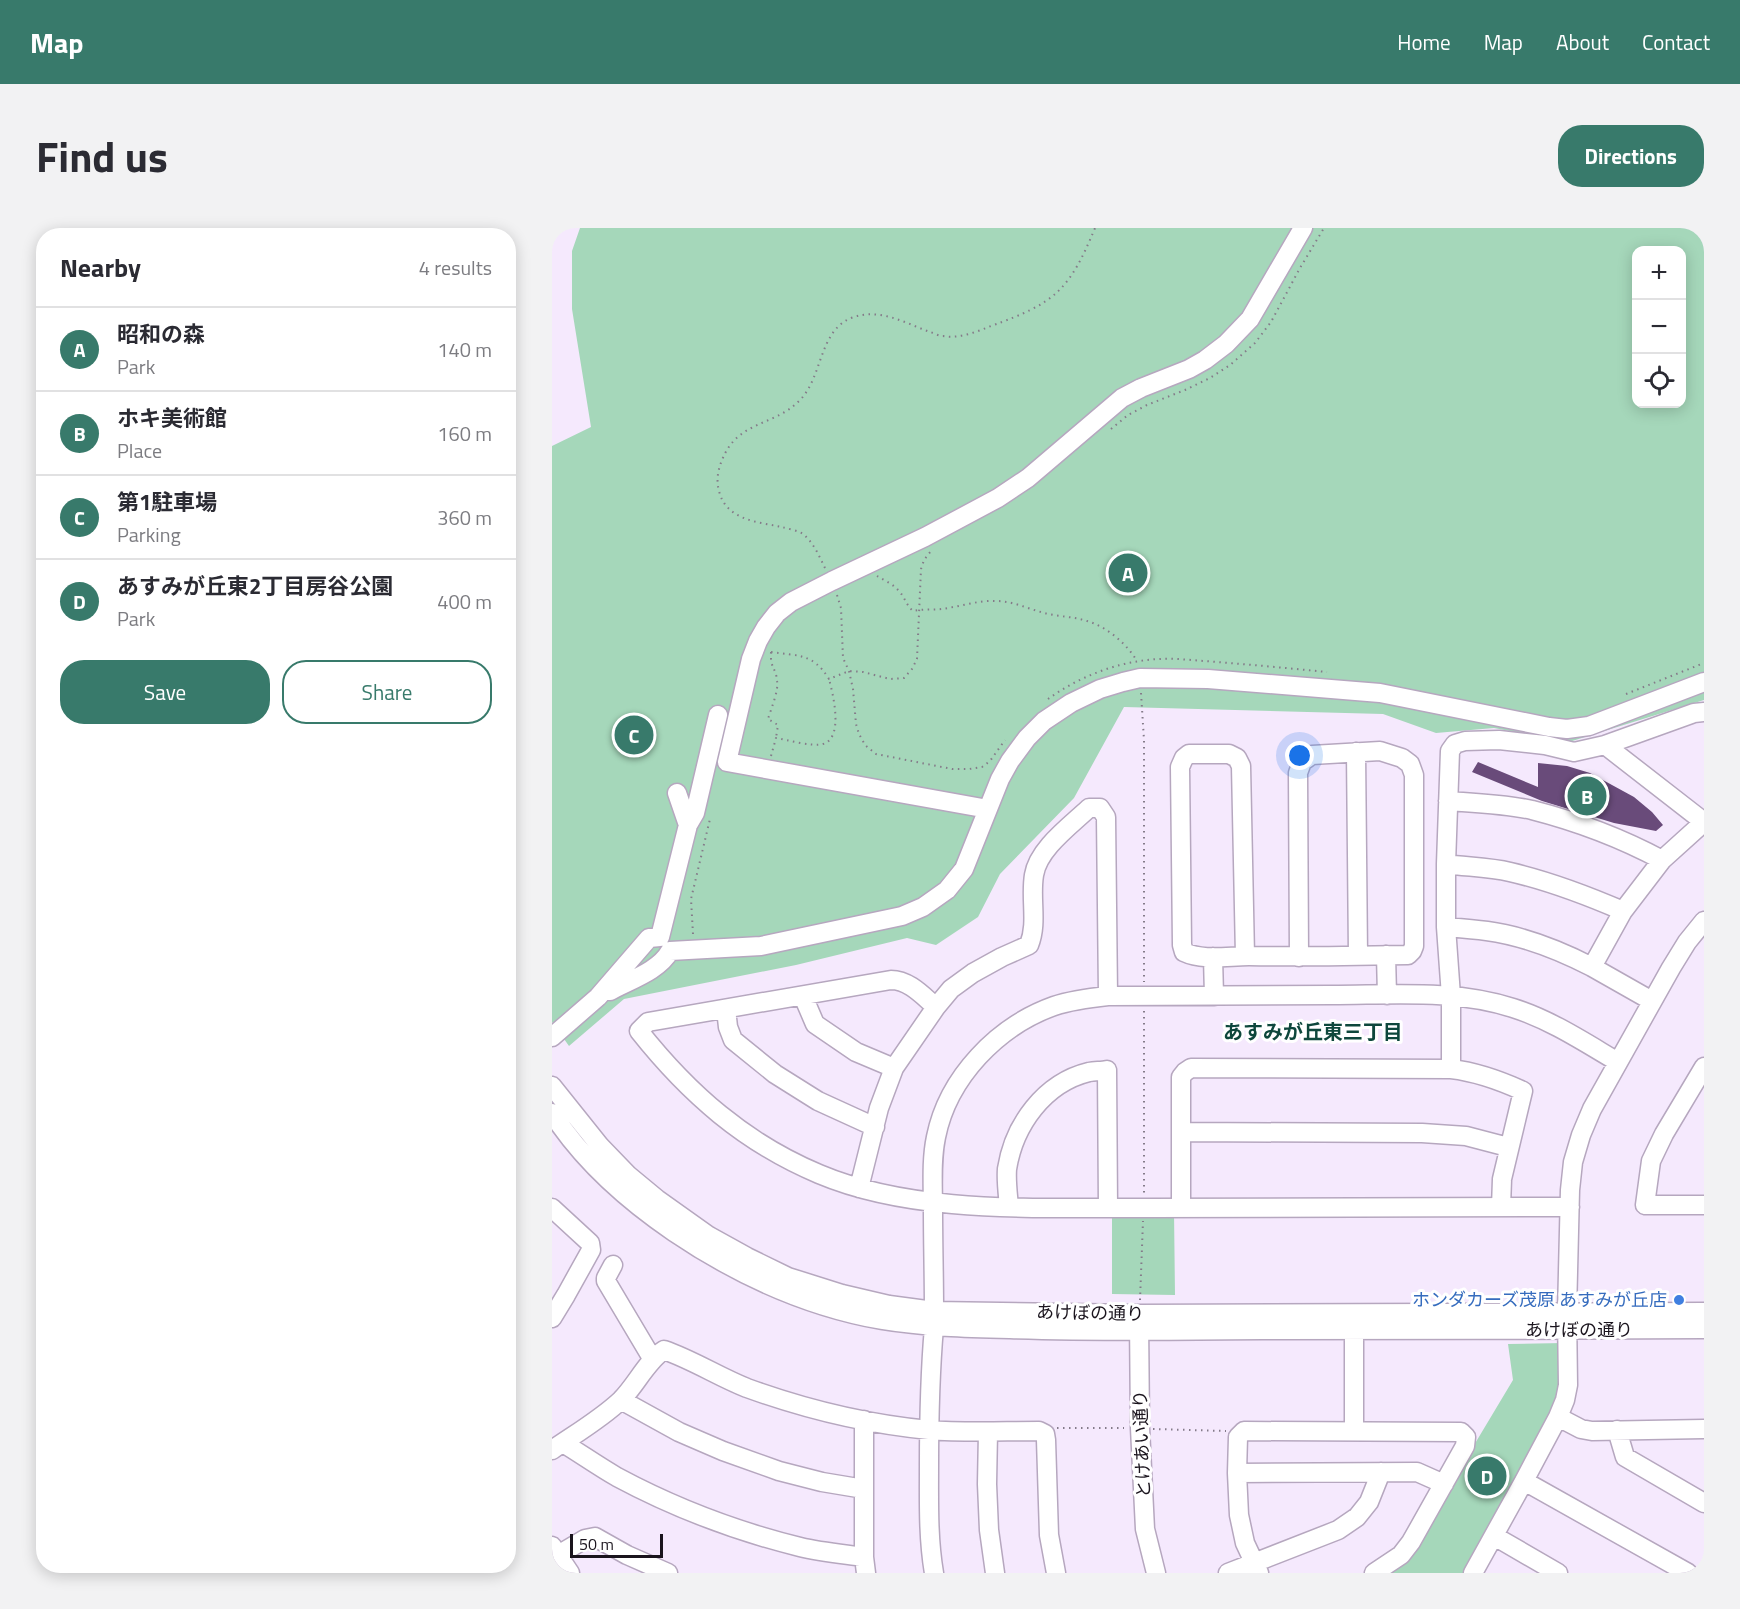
<!DOCTYPE html>
<html lang="en">
<head>
<meta charset="utf-8">
<style>
  :root { --surface:#fff; --page:#f2f2f3; --text:#2b2b33; --muted:#7c7c81; --line:#e1e1e2; --accent:#387a6b }
  body { margin:0; font-family:"Titillium Web","Noto Sans JP",sans-serif; background:var(--page); color:var(--text) }
  .controls { position:absolute; right:18px; top:18px; display:grid; overflow:hidden; border-radius:12px; box-shadow:0 3px 15px #0003 }
  .controls button { width:54px; height:54px; display:grid; place-items:center; padding:0; border:0; border-bottom:2px solid var(--line); background:var(--surface); color:var(--text); font:30px sans-serif }
  .scale { position:absolute; left:18px; bottom:15px; width:93px; box-sizing:border-box; padding-left:6px; border:3px solid #1a141d; border-top:0; font-size:16px; line-height:21px; white-space:nowrap; color:#1a141d; -webkit-text-stroke:4px #fff; paint-order:stroke }
  .you { position:absolute; left:748px; top:528px; width:21px; height:21px; margin:-15px; border:4px solid #fff; border-radius:50%; background:#1a73e8; box-shadow:0 0 0 9px #1a73e833 }
  .badge { display:grid; place-items:center; width:39px; height:39px; border-radius:50%; background:var(--accent); color:#fff; font-size:20px; font-weight:700 }
  .pin { position:absolute; translate:-50% -50%; border:3px solid #fff; box-shadow:0 2px 6px #0006 }
  .list { margin:0; padding:0; list-style:none }
  h2 { display:flex; justify-content:space-between; align-items:center; height:78px; margin:0; padding:0 24px; font-size:26px }
  h2 small { font-size:20px; font-weight:400; color:var(--muted) }
  .list li { display:grid; grid-template-columns:39px 1fr auto; gap:18px; align-items:center; box-sizing:border-box; height:84px; padding:0 24px; border-top:2px solid var(--line) }
  .list b { display:block; font-size:22px; white-space:nowrap }
  .list p { margin:0; font-size:20px; white-space:nowrap; color:var(--muted) }
  .list em { font-size:20px; font-style:normal; color:var(--muted) }
  .actions { display:flex; gap:12px; padding:18px 24px }
  .actions a { flex:1; padding:14px 0; border:2px solid var(--accent); border-radius:24px; text-align:center; font-size:21px; color:var(--accent) }
  .actions .main { background:var(--accent); color:#fff }
  .icon { flex:none; width:33px; height:33px; fill:none; stroke:currentColor; stroke-width:2; stroke-linecap:round; stroke-linejoin:round }
  .map { position:relative; flex:none; width:1152px; height:1345px; overflow:hidden; border-radius:24px }
  header { display:flex; align-items:center; gap:36px; box-sizing:border-box; height:84px; padding:0 30px; background:var(--accent); color:#fff }
  header strong { font-size:28px }
  nav { display:flex; gap:33px; margin-inline-start:auto; font-size:21px }
  .intro { display:flex; align-items:center; justify-content:space-between; box-sizing:border-box; height:144px; padding:0 36px }
  h1 { margin:0; font-size:42px }
  .button { padding:15px 27px; border-radius:24px; background:var(--accent); color:#fff; font-size:21px; font-weight:700 }
  main { display:flex; gap:36px; padding:0 36px }
  aside { flex:1; background:var(--surface); border-radius:24px; box-shadow:0 3px 15px #0003 }
  .map>svg:first-child { display:block }
  .green { fill:#a5d7ba; fill-rule:evenodd }
  .building { fill:#694b7a }
  .lines { fill:none; stroke-linecap:round; stroke-linejoin:round }
  .minor-casing { stroke:#b6a7bf; stroke-width:21 }
  .path { stroke:#847b89; stroke-width:2; stroke-dasharray:1.5 4.5; stroke-linecap:butt }
  .minor { stroke:#fff; stroke-width:18 }
  .shop-dot { fill:#3f7fe0; stroke:#fff; stroke-width:2 }
  .labels { text-anchor:middle; stroke-width:6; stroke-linejoin:round; paint-order:stroke }
  .shop-label { font-size:18px; fill:#366cbe; stroke:#fff; text-anchor:end }
  .street-label { font-size:18px; fill:#1a141d; stroke:#fff }
  .neighbourhood-label { font-size:20px; font-weight:bold; fill:#0e473c; stroke:#fff }
</style>
</head>
<body>
<header>
<strong>Map</strong>
<nav><a>Home</a><a>Map</a><a>About</a><a>Contact</a></nav>
</header>
<div class="intro"><h1>Find us</h1><a class="button">Directions</a></div>
<main>
<aside>
<h2>Nearby<small>4 results</small></h2>
<ul class="list">
<li><span class="badge">A</span><div><b>昭和の森</b><p>Park</p></div><em>140 m</em></li>
<li><span class="badge">B</span><div><b>ホキ美術館</b><p>Place</p></div><em>160 m</em></li>
<li><span class="badge">C</span><div><b>第1駐車場</b><p>Parking</p></div><em>360 m</em></li>
<li><span class="badge">D</span><div><b>あすみが丘東2丁目房谷公園</b><p>Park</p></div><em>400 m</em></li>
</ul>
<div class="actions"><a class="main">Save</a><a>Share</a></div>
</aside>
<div class="map">
<svg width="1152" height="1345" viewBox="0 0 1152 1345">
  <rect width="100%" height="100%" fill="#f5e9fd"/>
  <!-- green -->
  <path class="green" d="M28,0H1152V472L1017,514L942,500L884,505L831,486L572,479L522,570L448,646L426,689L384,717L355,710L244,737L72,771L17,818L0,794V218L39,199L20,81V23ZM1084,22H1130V176H1084Z
    M560,982L622,983L623,1067L560,1066Z
    M1011,1115L1009,1169L921,1331L911,1345H827L867,1309L961,1152L956,1116Z"/>
  <!-- building -->
  <path class="building" d="M926,534L986,559V535L1015,538L1038,545L1082,569L1100,584L1111,597L1104,603L1062,595L990,573L920,544Z"/>
  <g class="lines">
    <!-- minor casing -->
    <g class="minor-casing">
      <path id="minor" d="M1053,517L1152,594
        M804,524L806,727
        M125,565L136,597
        M896,573C924,575 953,576 980,582C1027,594 1067,609 1110,632
        M436,581L175,534L199,431L206,413L214,399L225,385L239,374L280,353L373,309L446,270L476,250L570,170L589,160L637,141L653,132L674,116L698,91L751,0
        M894,636C915,639 937,639 958,644C997,653 1034,667 1071,683
        M894,699C907,700 921,701 935,703C972,708 1007,722 1040,739L1071,683L1110,632L1152,594
        M108,709L136,597L143,585L166,487
        M118,723L209,718L350,688L371,679L395,662L412,641L448,551L458,533L475,510L492,493L519,475L548,461L571,454L588,450L656,451L828,465L997,499L1015,501L1037,498L1152,454
        M834,727L835,767
        M693,728L689,538L685,530L677,526H637L632,530L628,539L630,717L632,724C651,733 676,728 697,728C750,729 803,728 856,727L860,723L862,718V547L858,536L850,530L828,523L760,527L750,534L746,545L747,729
        M661,729L662,768
        M1040,739L1100,773
        M58,763C78,752 107,743 118,723
        M251,768L263,796L304,824L342,840
        M384,779C371,768 357,752 339,752L96,794L87,803C137,866 193,915 267,946C364,987 487,979 591,980C733,981 875,980 1018,979
        M174,781L176,799L181,812L223,846L266,873L323,899
        M0,809L46,769L97,710L108,709
        M1152,839L1112,906L1099,933L1093,977H1152
        M899,841V768L894,699V636L898,523L903,516L913,513L947,512L993,517L1022,524L1053,517L1142,485L1152,484
        M0,858L48,918L76,947L105,971L157,1008L195,1029L236,1049L290,1066L337,1077L382,1083L587,1086L1152,1084
        M0,885C31,933 75,972 122,1004C184,1046 256,1079 330,1092C372,1099 415,1100 458,1101C542,1104 626,1103 710,1102C857,1102 1005,1102 1152,1101
        M629,904L870,905L914,908L956,919
        M307,960L327,880L342,840L384,779L399,761L421,745L450,729L477,717C486,695 478,671 482,647C486,621 518,598 537,580H548L554,589L556,768
        M457,979C456,967 454,953 455,941C462,897 492,855 537,844C543,843 550,843 555,842L556,980
        M0,980L38,1015L39,1022L14,1067L0,1090
        M629,980V849L633,844L639,840L899,841C925,844 947,852 971,863L950,951L949,979
        M61,1037L54,1050V1053L101,1132
        M382,1083C382,1049 381,1016 381,982C381,957 379,933 384,909C396,849 446,798 502,778C520,772 537,770 556,768C630,768 705,768 780,767C839,767 904,761 961,780C999,792 1032,814 1066,834
        M587,1090L588,1200L593,1301L604,1345
        M382,1099C378,1145 377,1192 377,1238C377,1274 376,1310 382,1345
        M802,1102V1203
        M69,1172L127,1204L171,1223L227,1243L270,1254L312,1261
        M1006,1189L1029,1201L1040,1203L1152,1201
        M312,1192V1329L314,1345
        M1065,1202L1073,1229L1152,1275
        M436,1204L435,1256L437,1302L443,1345
        M11,1215C29,1226 46,1238 65,1249C121,1279 187,1304 248,1319C269,1324 291,1326 312,1329
        M0,1222C23,1206 49,1191 69,1172C84,1157 95,1133 112,1122C141,1132 167,1149 195,1160C253,1181 315,1196 377,1202C413,1205 450,1203 487,1203L493,1206L494,1212L497,1307L504,1345
        M685,1245L865,1244L892,1256
        M972,1253L1136,1345
        M942,1308L1006,1345
        M0,1318L18,1345
        M6,1327L33,1311L43,1309L75,1327L116,1345
        M676,1345L786,1302L805,1289L817,1274L829,1244
        M707,1345L693,1315L687,1287L685,1245L686,1209L692,1203L909,1204L914,1209L913,1218L859,1314L849,1327L822,1345
        M921,1345L972,1253L1006,1189L1013,1172L1016,1157L1015,1085L1018,962L1021,934L1029,907L1040,881L1119,740L1135,714L1152,693"/>
    </g>
    <!-- path -->
    <path class="path" d="M559,201L576,187L595,177L633,162L658,150L678,137L703,115L719,94L748,40L772,0
      M273,340C267,328 262,315 251,306C245,302 236,301 230,299C205,294 174,292 167,263C164,252 166,242 170,232C186,192 221,199 247,173C271,150 266,104 299,90C327,79 353,95 378,104C382,105 386,108 391,108C407,111 424,104 439,98C503,75 517,63 543,0
      M325,348C332,352 341,356 346,362C353,369 354,377 361,383C370,381 380,382 389,381C407,379 426,372 444,373C460,373 474,380 489,384C504,389 520,388 535,393C555,399 574,415 585,433
      M285,367L289,380L291,430L297,443L301,461L304,496L307,506L313,517L324,526L400,541H417L430,539L438,533L453,512
      M219,424C246,428 261,425 277,451L297,443L311,444L338,451L352,450L360,441L365,431L369,341L372,332L379,323
      M219,424C218,441 224,439 225,453C227,462 219,481 216,491L226,497L224,510
      M589,465L592,512V754
      M1074,466L1152,435
      M496,471C528,448 567,433 607,431C621,430 637,432 652,433C693,436 734,440 775,444
      M219,528L224,510C236,512 260,519 271,516C292,510 281,466 277,451
      M141,706L139,671L158,591
      M592,783V967
      M588,1072L591,993
      M505,1200H572
      M601,1201L674,1203"/>
    <!-- minor -->
    <use href="#minor" class="minor"/>
  </g>
  <!-- markers -->
  <circle class="shop-dot" cx="1127" cy="1072" r="6"/>
  <g class="labels">
    <!-- shop labels -->
    <g class="shop-label">
      <text x="1115" y="1078">ホンダカーズ茂原 あすみが丘店</text>
    </g>
    <!-- street labels -->
    <g class="street-label">
      <text transform="translate(538 1085) rotate(1)" y="6">あけぼの通り</text>
      <text x="1027" y="1108">あけぼの通り</text>
      <text transform="translate(590 1216) rotate(-92)" y="6">とけあい通り</text>
    </g>
    <!-- neighbourhood labels -->
    <g class="neighbourhood-label">
      <text x="761" y="811">あすみが丘東三丁目</text>
    </g>
  </g>
</svg>
<div class="controls">
<button>+</button>
<button>−</button>
<button><svg class="icon" aria-label="locate" viewBox="0 0 24 24"><circle cx="12" cy="12" r="6"/><path d="M12 2v4M12 18v4M2 12h4M18 12h4"/></svg></button>
</div>
<div class="scale">50 m</div>
<div class="you"></div>
<div class="pin badge" style="left:576px;top:345px">A</div>
<div class="pin badge" style="left:1035px;top:568px">B</div>
<div class="pin badge" style="left:82px;top:507px">C</div>
<div class="pin badge" style="left:935px;top:1248px">D</div>
</div>
</main>
</body>
</html>
